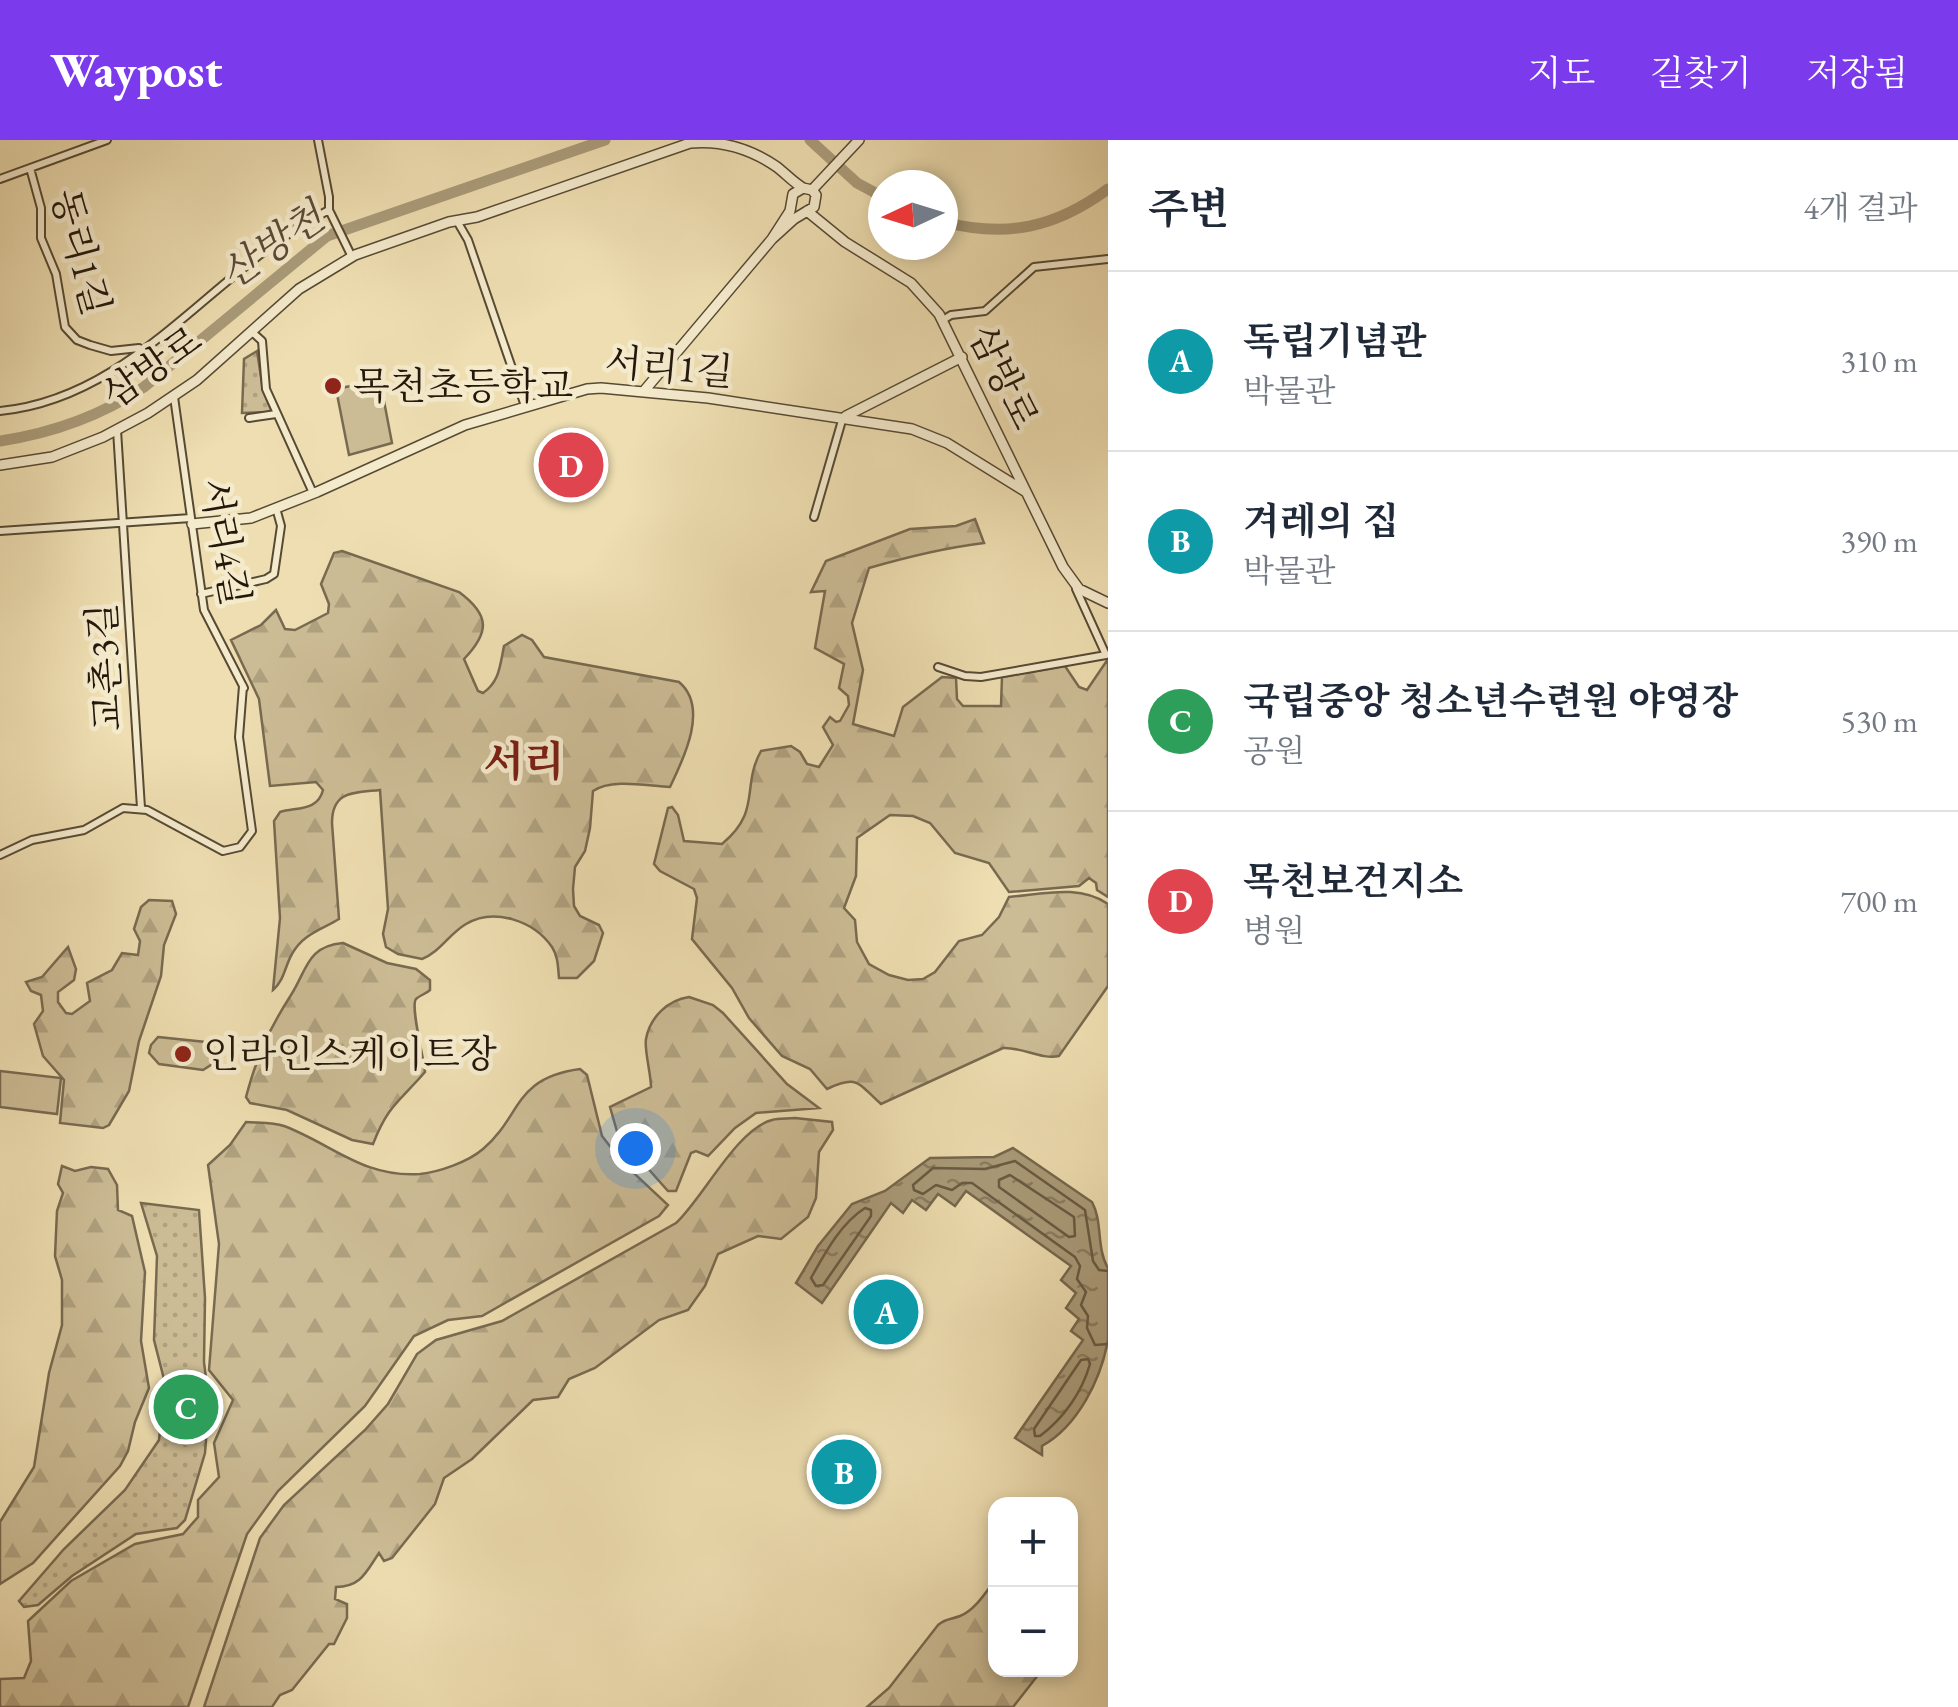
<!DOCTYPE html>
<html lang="ko">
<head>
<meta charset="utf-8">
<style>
  :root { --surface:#fff; --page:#f2f2f3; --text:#1f2937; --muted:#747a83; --line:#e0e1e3; --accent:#7c3aed }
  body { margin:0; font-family:"EB Garamond","Noto Serif KR",serif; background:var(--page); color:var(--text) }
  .controls { position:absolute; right:30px; bottom:30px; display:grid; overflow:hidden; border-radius:20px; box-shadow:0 5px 15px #0003 }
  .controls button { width:90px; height:90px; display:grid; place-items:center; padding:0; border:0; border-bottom:2px solid var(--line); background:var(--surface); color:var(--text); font:50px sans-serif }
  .compass { position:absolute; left:868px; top:30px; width:90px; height:90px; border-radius:50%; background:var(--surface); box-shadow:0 5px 15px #0003; rotate:266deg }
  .you { position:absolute; left:635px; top:1008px; width:35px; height:35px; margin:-25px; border:8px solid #fff; border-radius:50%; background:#1a73e8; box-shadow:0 0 0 15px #1a73e833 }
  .badge { display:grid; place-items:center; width:65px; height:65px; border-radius:50%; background:var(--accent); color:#fff; font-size:32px; font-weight:700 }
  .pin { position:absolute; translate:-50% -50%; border:5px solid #fff; box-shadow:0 2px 10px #0006 }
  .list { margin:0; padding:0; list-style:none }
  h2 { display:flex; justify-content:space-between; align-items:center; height:130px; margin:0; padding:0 40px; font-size:42px }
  h2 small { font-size:32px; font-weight:400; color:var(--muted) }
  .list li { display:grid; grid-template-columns:65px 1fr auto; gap:30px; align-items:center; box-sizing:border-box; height:180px; padding:0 40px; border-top:2px solid var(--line) }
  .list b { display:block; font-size:38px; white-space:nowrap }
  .list p { margin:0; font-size:32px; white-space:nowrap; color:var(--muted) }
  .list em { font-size:32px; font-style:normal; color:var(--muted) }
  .map { position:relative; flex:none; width:1108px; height:1567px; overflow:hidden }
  header { display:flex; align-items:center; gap:60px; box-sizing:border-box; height:140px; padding:0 50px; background:var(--accent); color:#fff }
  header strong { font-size:48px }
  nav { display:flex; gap:55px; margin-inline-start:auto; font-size:35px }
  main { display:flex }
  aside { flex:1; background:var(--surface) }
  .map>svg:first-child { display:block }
  .grass { fill:#ccbc95; stroke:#786a50; stroke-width:2.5 }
  .forest { fill:url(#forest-firs); stroke:#786a50; stroke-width:2.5 }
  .park { fill:url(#park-dots); stroke:#786a50; stroke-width:2.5 }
  .water { fill:url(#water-ripples); stroke:#75674d; stroke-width:2.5 }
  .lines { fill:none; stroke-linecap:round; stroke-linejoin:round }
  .shore { stroke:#685a42; stroke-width:2.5 }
  .river { stroke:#aa9b79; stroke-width:11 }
  .minor-casing { stroke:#574a34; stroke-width:10 }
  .tertiary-casing { stroke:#574a34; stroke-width:12 }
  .minor { stroke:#f4eacc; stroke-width:6 }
  .tertiary { stroke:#f4eacc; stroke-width:9 }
  .poi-dot { fill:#8f2418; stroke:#f4eacc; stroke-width:4 }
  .labels { text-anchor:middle; stroke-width:9; stroke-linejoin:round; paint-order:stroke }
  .street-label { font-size:38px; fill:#25180b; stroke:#f4eacc }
  .poi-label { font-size:38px; fill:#25180b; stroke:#f4eacc; text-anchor:start }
  .water-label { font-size:40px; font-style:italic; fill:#5a4c37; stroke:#f4eacc }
  .quarter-label { font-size:42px; font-weight:bold; fill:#7a1f14; stroke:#f4eacc }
</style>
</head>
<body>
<header>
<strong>Waypost</strong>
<nav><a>지도</a><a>길찾기</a><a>저장됨</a></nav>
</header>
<main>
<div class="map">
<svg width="1108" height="1567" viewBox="0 0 1108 1567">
  <defs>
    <pattern id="forest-firs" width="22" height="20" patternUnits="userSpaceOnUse" patternTransform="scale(2.5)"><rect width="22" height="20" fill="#ccbc95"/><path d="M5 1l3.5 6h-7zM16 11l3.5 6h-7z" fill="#afa17f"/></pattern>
    <pattern id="park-dots" width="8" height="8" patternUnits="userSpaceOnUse" patternTransform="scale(2.5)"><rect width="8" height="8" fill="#ccbc95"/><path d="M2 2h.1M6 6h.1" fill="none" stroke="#afa17f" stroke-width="1.8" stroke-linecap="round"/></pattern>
    <pattern id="water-ripples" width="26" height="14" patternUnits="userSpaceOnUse" patternTransform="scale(2.5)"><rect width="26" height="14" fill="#aa9b79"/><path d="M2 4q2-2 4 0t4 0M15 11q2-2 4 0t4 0" fill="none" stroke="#8a7d61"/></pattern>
  </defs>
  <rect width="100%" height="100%" fill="#eedeb1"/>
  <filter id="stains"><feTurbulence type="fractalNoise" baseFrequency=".002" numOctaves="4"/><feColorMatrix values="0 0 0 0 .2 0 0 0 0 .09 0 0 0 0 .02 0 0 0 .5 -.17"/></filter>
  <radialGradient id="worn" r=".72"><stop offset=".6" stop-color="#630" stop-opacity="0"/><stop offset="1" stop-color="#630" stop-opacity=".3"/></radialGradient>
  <!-- grass -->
  <path class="grass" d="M380,240L392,303L349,315L336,249Z
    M158,897L206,902L216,911L217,921L203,930L159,924L149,913L151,905Z
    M0,931L61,938L57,974L0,967Z"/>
  <!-- forest -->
  <path class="forest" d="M975,379L984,403C943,408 907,417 869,428L852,483L863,530L853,584L894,596L903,567L942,537L956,538L957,559L963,566H1001L1002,537L1065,526L1079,547L1087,550L1108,519V757L1097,750L1096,743L1089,738L1079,746L1009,752L989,723L955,713L930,683L913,676L890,675L857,698L856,736L844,768L855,780L857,802L869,824L889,835L908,840L923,839L935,832L959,801L982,795L999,777L1009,757C1044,754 1079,744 1108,764V846L1059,916C1041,920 1023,907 1003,908L881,964C858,944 859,934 827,949L810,929L782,916L749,878L732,848L692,799L697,758L694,749L660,731L654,724L668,668L672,667L678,675L684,701L722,704C762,671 741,647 761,611L791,606L800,612L807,624L819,627L833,605L823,587L830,577L836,582L840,581L849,565L848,556L839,548L844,524L815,508L825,451L811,452L826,421L910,389L956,386Z
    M342,411L459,452C490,475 490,492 464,519L478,551L483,553C500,541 500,525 504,506L522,495L532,500L544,517L679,542C709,567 684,618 670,647C647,646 612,638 593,651L590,688L585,711L575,727L573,749L574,766L580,776L599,785L603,793L594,821L577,838H559C558,827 558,816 552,807C534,781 494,767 466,784C449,794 440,812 422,819L398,814L386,807L383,794L388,769L380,650C353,653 332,651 332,683L339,779C321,790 303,794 292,814C285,826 284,841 273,850L280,778L274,681L280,672C297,667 318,671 323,650L316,642L270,646L259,559L231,500L261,485L276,470L285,489L295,490L328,473L329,464L321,444L334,413Z
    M149,760L172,761L176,774L164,805L161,836L139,901L129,951L109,985L103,988L60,983L64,940L43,916L34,884L43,871L41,855L31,851L26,842L42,837L68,807L76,829L74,840L58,852V862L66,873L72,874L90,861L87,843L112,830L122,813L138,815L140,801L134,789L141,767Z
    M343,803L387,823L416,829L430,840V850C426,854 420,855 416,859C410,866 424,918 425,932C399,962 388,965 373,1004L352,1000L287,970L250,963L246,957C257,916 268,891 291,855C307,830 307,806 343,803Z
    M689,857L713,865L723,873L787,944L819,968L756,973L735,988L708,1016L696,1011L691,1013L676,1051H668L618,995L610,967L651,947C651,934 644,909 646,899C650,877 668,860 689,857Z
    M580,929L587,935L602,996L623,1023L668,1065L659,1076L482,1176L448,1180L414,1196L365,1266L278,1351L247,1394L188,1567H0V1539L24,1538L31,1521L28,1481L71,1441L135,1404L183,1394L198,1377V1360L219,1337L214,1303L233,1260L209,1230L219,1104L208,1025L230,1005L246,982C258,983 273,982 284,986C332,1004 363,1038 420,1034C439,1032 468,1022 483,1009C522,976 513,938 580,929Z
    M795,978L832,982L833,990L819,1012L816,1058L808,1077L781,1099L758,1096L718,1114L705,1146L688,1170L659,1180L595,1228L569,1239L558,1257L533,1260L472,1319L444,1338L435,1364L392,1418L384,1421L379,1413C366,1432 361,1447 336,1447L335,1459L347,1464V1478L334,1504H329L292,1550L280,1555L272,1567H204L260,1398L284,1365L365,1290L388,1264L417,1214L436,1200L502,1181L676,1083C703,1058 737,989 772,980C779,978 788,979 795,978Z
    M62,1026L75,1031L91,1027L108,1029L117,1045L118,1070L132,1076L145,1132L141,1201L149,1248L135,1282L128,1311L120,1326L33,1423L0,1444V1382L34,1327L49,1233L62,1185V1140L55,1116L57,1071L63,1053L58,1044Z
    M995,1440L996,1530H1042L1013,1567H867L889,1548L938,1485C946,1478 950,1480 960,1476C975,1470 986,1452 995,1440Z"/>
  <!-- park -->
  <path class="park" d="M257,211L263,250L272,272L242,273L244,219Z
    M141,1063L199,1070L205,1158L204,1222L209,1263L205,1313L185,1380L177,1388L136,1394L72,1436L38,1465L24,1467L19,1461L64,1409L125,1350L159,1300L165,1243L154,1200L157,1116Z"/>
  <!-- water -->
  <path class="water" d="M1013,1008L1092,1062C1103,1082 1096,1108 1108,1128C1108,1151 1108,1178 1108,1200C1101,1239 1078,1286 1042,1306V1315L1015,1298L1083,1200L1071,1191L1079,1179L1066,1168L1076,1153L1061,1140L1071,1126L966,1051L955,1066L938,1054L926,1070L912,1060L903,1073L891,1063L822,1163L796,1143L818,1106L852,1064L885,1051L930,1018L994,1017Z"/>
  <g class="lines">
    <!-- shore -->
    <path class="shore" d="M1010,1035L1074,1077L1075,1096L1069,1097L999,1047V1040Z
      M865,1068L871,1070V1076L823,1145L816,1146L811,1138C825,1113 841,1083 865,1068Z
      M1108,1131L1099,1130L1093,1121L1085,1070L1015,1021L985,1029L933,1028L913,1045L914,1050L923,1054L936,1045L952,1050L962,1043H972L1075,1117L1080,1126L1077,1139L1086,1152L1081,1165L1088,1176L1087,1188L1095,1205L1108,1204
      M1088,1219L1090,1224C1082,1252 1064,1278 1040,1296H1035L1034,1289L1081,1220Z"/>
    <!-- river -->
    <path class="river" d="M810,0L857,43L883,57
      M943,82C1007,98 1055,88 1108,49
      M0,301C53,293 99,277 144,247L327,96L605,0"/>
    <!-- minor casing -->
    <g class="minor-casing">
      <path id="minor" d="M318,0L329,57V70L352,117
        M30,28L41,68V98L56,134L65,187L77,200L90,205L111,211L139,208
        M0,39L107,0
        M457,81L468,100L525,266
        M943,180L951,175L985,171L1034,127L1108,119
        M251,191L262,201L266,249L313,353
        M174,257L204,470L244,548
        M0,271C136,258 215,127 329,70
        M249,278L276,274
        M117,290L141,668
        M814,377L843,277
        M0,391L191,378
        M201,454L266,439L274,434L281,386L276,368
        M938,527L965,536L981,537L1106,515L1076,449
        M0,715L32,700L84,690L123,668L147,670L223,711L240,707L252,691L239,597L243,546"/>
    </g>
    <!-- tertiary casing -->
    <g class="tertiary-casing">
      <path id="tertiary" d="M812,50L859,0
        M807,71L845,102L911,143L939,174L1063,427L1079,449L1108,463
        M644,251L772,99L794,79L814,67L816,55L812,50L803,48L793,54L790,71L772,99
        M846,276L962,217
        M0,325L52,317L103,297L148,273L197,240L299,149L355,115L449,82L477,77L690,3C722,0 751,9 777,27C786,34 793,42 803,48
        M192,384L251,378L317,352L465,285L587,249L601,248L708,258L912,289L947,303L1026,352"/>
    </g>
    <!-- minor -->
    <use href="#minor" class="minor"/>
    <!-- tertiary -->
    <use href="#tertiary" class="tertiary"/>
  </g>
  <!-- markers -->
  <g class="poi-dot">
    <circle cx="333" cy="246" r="10"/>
    <circle cx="183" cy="914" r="10"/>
  </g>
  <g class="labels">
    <!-- street labels -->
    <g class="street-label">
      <text transform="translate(81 112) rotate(75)" y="13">동리1길</text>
      <text transform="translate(152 227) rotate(-35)" y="13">삼방로</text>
      <text transform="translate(669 227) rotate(5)" y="13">서리1길</text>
      <text transform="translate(1004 237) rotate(64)" y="13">삼방로</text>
      <text transform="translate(225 402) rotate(80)" y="13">서리4길</text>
      <text transform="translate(105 527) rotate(-93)" y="13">교촌3길</text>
    </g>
    <!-- poi labels -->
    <g class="poi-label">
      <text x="353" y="259">목천초등학교</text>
      <text x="203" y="927">인라인스케이트장</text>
    </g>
    <!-- water labels -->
    <g class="water-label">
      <text transform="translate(272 105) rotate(-35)" y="14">산방천</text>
    </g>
    <!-- quarter labels -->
    <g class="quarter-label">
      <text x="524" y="636">서리</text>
    </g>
  </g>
  <rect width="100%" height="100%" filter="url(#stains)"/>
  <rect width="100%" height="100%" fill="url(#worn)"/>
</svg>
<div class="controls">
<button>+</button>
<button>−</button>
</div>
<svg class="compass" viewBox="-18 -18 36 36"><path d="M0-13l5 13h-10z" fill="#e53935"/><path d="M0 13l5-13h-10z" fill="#747a83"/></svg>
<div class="you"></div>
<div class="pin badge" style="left:886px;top:1172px;background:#0f9aa8">A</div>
<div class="pin badge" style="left:844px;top:1332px;background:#0f9aa8">B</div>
<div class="pin badge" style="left:186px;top:1267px;background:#2e9e5b">C</div>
<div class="pin badge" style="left:571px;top:325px;background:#e0444e">D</div>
</div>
<aside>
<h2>주변<small>4개 결과</small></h2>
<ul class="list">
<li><span class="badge" style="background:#0f9aa8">A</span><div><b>독립기념관</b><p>박물관</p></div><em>310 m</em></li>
<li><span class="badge" style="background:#0f9aa8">B</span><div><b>겨레의 집</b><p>박물관</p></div><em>390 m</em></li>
<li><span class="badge" style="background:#2e9e5b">C</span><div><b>국립중앙 청소년수련원 야영장</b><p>공원</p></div><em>530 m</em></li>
<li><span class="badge" style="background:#e0444e">D</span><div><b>목천보건지소</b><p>병원</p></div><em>700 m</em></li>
</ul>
</aside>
</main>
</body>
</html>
